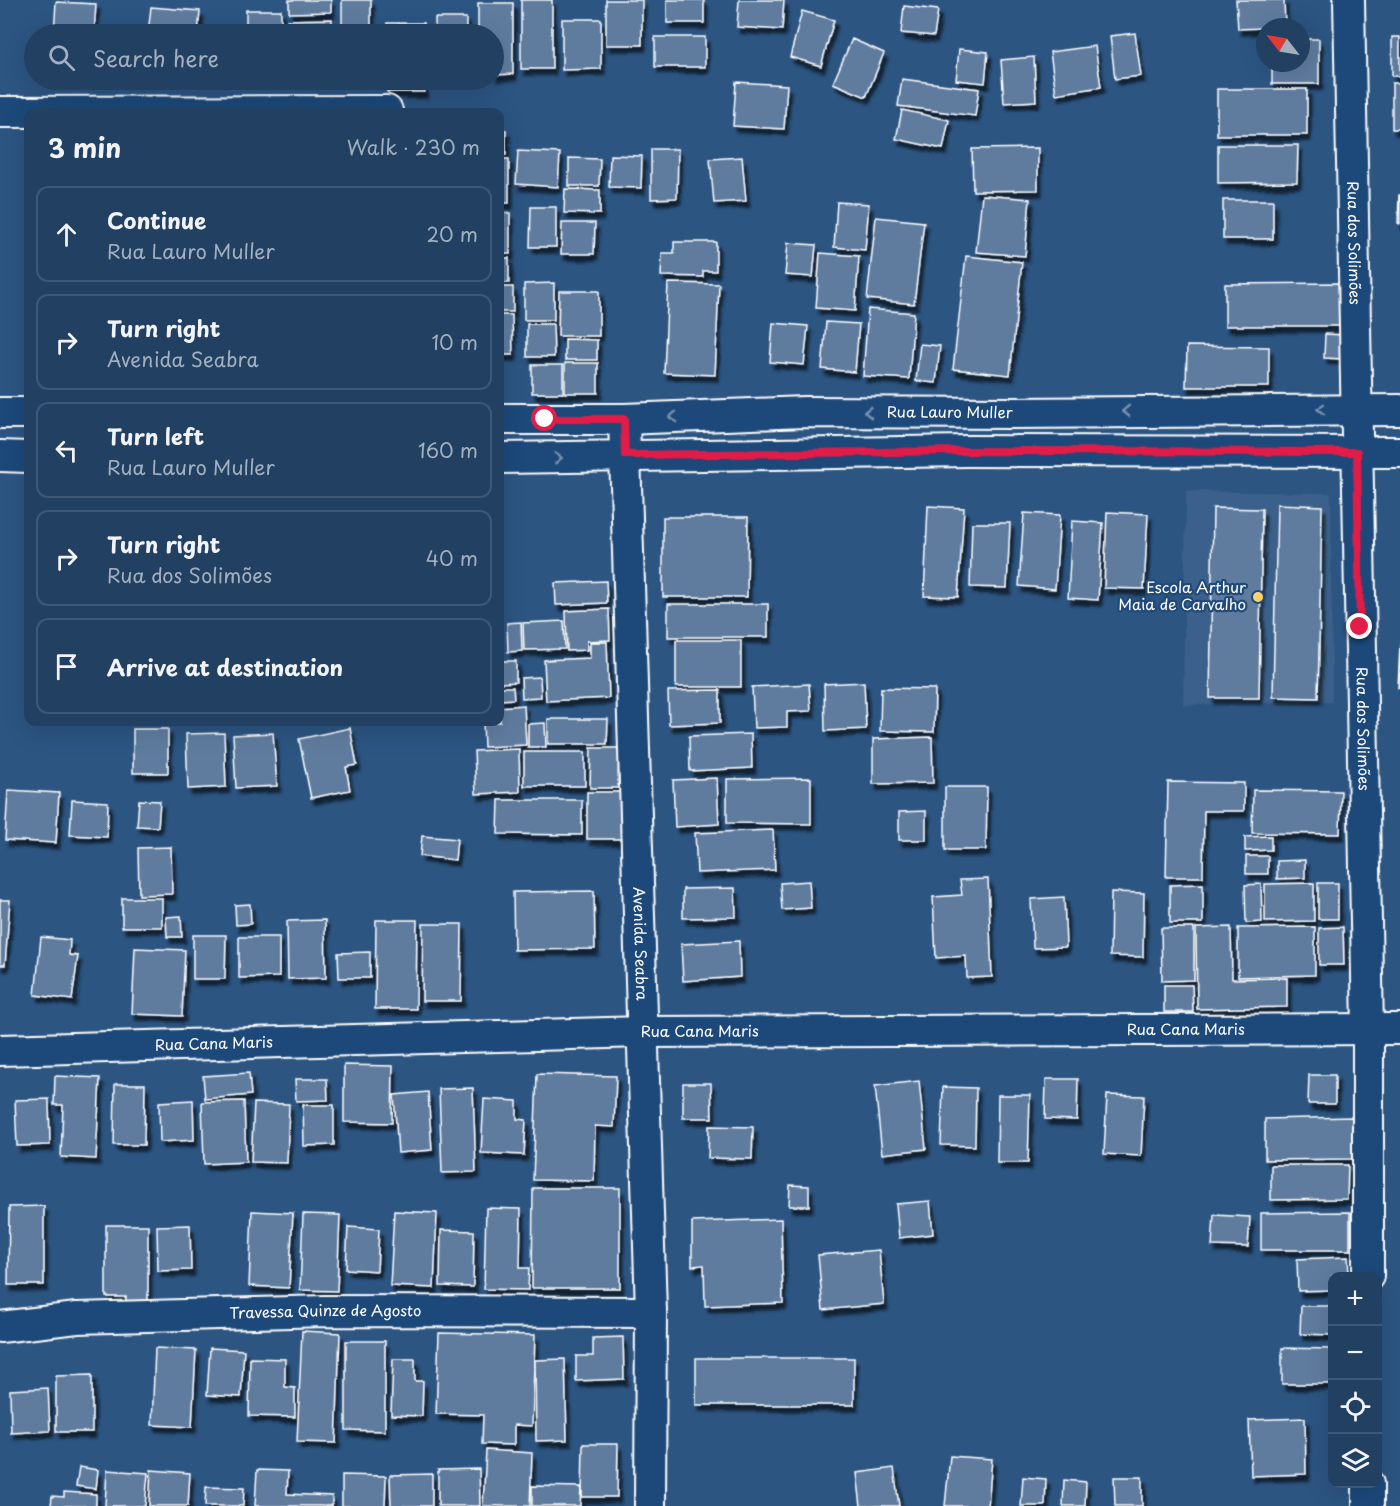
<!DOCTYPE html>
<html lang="en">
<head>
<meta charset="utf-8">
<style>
  :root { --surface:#214062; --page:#294768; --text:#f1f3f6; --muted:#a2afbe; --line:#3e5977 }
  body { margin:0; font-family:"Playpen Sans",sans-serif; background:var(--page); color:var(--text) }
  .controls { position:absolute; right:18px; bottom:18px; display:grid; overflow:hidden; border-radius:12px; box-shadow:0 6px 24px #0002 }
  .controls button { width:54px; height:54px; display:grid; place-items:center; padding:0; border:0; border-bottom:2px solid var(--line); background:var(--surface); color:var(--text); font:30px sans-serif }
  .compass { position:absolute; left:1256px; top:18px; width:54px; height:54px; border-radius:50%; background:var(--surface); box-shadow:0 6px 24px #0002; rotate:301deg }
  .stop { position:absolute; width:18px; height:18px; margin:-14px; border:4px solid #e11d48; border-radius:50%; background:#fff }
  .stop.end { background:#e11d48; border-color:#fff; box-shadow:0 2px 6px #0008 }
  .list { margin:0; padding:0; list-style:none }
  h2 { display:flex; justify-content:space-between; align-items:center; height:78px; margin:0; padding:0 24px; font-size:26px }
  h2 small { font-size:20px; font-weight:400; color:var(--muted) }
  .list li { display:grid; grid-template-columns:39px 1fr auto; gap:18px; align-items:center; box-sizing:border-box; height:96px; margin:0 12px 12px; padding:0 12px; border:2px solid var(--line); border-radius:12px }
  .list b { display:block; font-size:22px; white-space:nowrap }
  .list p { margin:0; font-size:20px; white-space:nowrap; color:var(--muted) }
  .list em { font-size:20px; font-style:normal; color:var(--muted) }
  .icon { flex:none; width:33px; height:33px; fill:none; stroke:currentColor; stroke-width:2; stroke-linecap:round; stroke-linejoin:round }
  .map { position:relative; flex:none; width:1400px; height:1506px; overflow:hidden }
  .search { position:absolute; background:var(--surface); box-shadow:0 6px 24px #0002; left:24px; top:24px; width:480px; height:66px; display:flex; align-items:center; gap:15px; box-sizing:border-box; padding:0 21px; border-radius:33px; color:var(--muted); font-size:22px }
  .panel { position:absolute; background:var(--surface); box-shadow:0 6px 24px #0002; left:24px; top:108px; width:480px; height:618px; border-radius:12px }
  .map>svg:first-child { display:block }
  .built { fill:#3b618b }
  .building { fill:#5e7c9f; stroke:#fff; stroke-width:1.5; filter:url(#shadow) }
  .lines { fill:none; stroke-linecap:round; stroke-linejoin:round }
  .minor-casing { stroke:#fff; stroke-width:34 }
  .minor { stroke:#1f4a7a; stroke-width:30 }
  .oneway { stroke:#7992af }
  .route { stroke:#e11d48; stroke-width:8 }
  .poi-dot { fill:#ffd166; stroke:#1f4a7a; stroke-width:2 }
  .labels { text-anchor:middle; stroke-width:4.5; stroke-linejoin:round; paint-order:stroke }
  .street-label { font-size:15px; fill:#fff; stroke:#1f4a7a }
  .poi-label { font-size:15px; fill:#fff; stroke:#1f4a7a; text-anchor:end }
</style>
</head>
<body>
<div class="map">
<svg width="1400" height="1506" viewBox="0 0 1400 1506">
  <defs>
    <filter id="shadow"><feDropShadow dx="3.5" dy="6" stdDeviation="1.5" flood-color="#0009"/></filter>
  </defs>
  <rect width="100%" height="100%" fill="#2c5582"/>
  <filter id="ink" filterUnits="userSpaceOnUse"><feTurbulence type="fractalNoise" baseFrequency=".0167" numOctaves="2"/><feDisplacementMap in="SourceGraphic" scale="12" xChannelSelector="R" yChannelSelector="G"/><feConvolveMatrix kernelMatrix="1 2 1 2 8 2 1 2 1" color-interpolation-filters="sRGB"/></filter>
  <g filter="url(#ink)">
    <!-- built -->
    <path class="built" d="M1186,491L1331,493L1332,702L1183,705Z"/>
    <!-- building -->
    <path class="building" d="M289,0H331V12L289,13Z
      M342,0H371V34H342Z
      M521,0H552V69H521Z
      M606,0H642V45H606Z
      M667,0H704V23H667Z
      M739,0H784L782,30L737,27Z
      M1236,0H1284L1285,27L1238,29Z
      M56,2L96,4L94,34H54Z
      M478,3H513V74L494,75V34H478Z
      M904,6L938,10L934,36L901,33Z
      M151,7L200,11L198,34H148Z
      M246,10H281V34H246Z
      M802,11L834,20L821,66L790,57Z
      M435,18H466V34H435Z
      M332,19V34H287V20Z
      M562,19H601V69L562,70Z
      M387,23H424V34H387Z
      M1135,33L1141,76L1115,79L1110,36Z
      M655,37H705V67H655Z
      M1392,37H1400V76H1392Z
      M852,39L884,53L866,97L833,83Z
      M1301,39H1319V84H1272V63H1301Z
      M1095,46L1101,87L1056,94L1050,52Z
      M959,49L988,52L985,83L956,80Z
      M1034,57L1036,101L1004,103L1001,60Z
      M902,79L979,89L975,116L898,106Z
      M387,80H424V92H387Z
      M736,82L787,85L784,129L733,126Z
      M1392,83H1400V129H1392Z
      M1217,89H1307V135H1217Z
      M902,110L949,120L943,149L896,139Z
      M500,130H506V155H500Z
      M1218,145H1298L1297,182L1218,183Z
      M1038,148V190L973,191L972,149Z
      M651,149H678L677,198L651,199Z
      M518,151L560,153L558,187L516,184Z
      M610,155L642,156L641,188L609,187Z
      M742,157L746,201L714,203L710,159Z
      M569,158L600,159L599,186H569Z
      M500,159H509V203H500Z
      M565,189L600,190V214L564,213Z
      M982,195L1030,199L1025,256L976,252Z
      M1399,195H1400V224L1398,223Z
      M1223,200H1273V239H1223Z
      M837,202L869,204L865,250L834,247Z
      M531,207H556V247H530Z
      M500,213H510V254H500Z
      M876,217L924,222L914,304L867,299Z
      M562,223H595L594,254H561Z
      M674,242H716V271H703V277L661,276L662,253H674Z
      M788,243L816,245L813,277L785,275Z
      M820,253L859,256L855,311L816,308Z
      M966,256L1022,262L1010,375L953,369Z
      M500,258H509V283H500Z
      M554,283V320H524V284Z
      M668,283L719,284L715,375L664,373Z
      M1340,283V326H1225V284Z
      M500,287H513V312H500Z
      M559,291H599V336H558Z
      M868,309L914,313L909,379L863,376Z
      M500,315H512L513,355H500Z
      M826,322L859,324L855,372L822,369Z
      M773,323L808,326L804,365L770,362Z
      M527,324H553L554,357H527Z
      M1325,334L1343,335L1342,359L1324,358Z
      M565,339L597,340V360H565Z
      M920,344L940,346L936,383L916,381Z
      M1187,346L1269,347V387H1186Z
      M565,363H598V393H565Z
      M532,365H563V393H532Z
      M1277,504L1322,506L1318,698L1273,697Z
      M928,506L964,508L958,597L924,596Z
      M1213,508L1262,509L1259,698H1210Z
      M1107,512L1148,514L1144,589L1104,588Z
      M1024,513L1060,515L1055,589L1019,586Z
      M663,517H748L747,597H663Z
      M1072,521L1103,523L1098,600L1068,598Z
      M972,523H1010L1007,588L970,587Z
      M606,581L607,603L556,605L555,583Z
      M668,604H768V637H668Z
      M609,609L610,640L587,641V650L567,651L566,611Z
      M564,621L565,649L524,650L523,623Z
      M521,622L522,651L508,652L507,623Z
      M676,640H741V687H676Z
      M590,642H607L609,698L546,701L544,660L590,658Z
      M1400,644V688H1398Z
      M500,661H516V682L500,683Z
      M540,677L541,697L522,698L521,678Z
      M864,682L866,729L825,731L824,684Z
      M809,684L811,711L787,712V727L754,728L752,687Z
      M500,687H513L514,699L500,700Z
      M881,688L935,689L934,732L880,731Z
      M720,690V723L669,725L668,691Z
      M524,705L526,745L484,747L483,722H500V707Z
      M548,719H608L607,744H548Z
      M545,723L546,747H528V724Z
      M350,728L357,765L346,767L350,790L311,798L299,739Z
      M133,729H168V773H133Z
      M224,733L226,787L188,789L186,734Z
      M273,733L277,786L236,788L233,735Z
      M751,734L752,768L690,771L689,736Z
      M932,737L933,783L873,784V739Z
      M591,748H619L618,788H590Z
      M519,749L520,792L476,794L474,751Z
      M524,752H585V786H524Z
      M717,778L719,824L675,827L673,780Z
      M811,778V824L727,823V779Z
      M1168,782L1244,783V811H1204L1203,877H1166Z
      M945,787H987L986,850H945Z
      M8,790L59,793L56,843L5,840Z
      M1253,790L1341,791L1340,834L1252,833Z
      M587,792H624L623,839H587Z
      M72,800L108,802L107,837L70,835Z
      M139,800L160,801L158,827L137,826Z
      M499,800H582V835L498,834Z
      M926,811V840H899V812Z
      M773,830L775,870L697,873L695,833Z
      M422,836L457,839L455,860L420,856Z
      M1271,836V850L1245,851V837Z
      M171,847L172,894L139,895L138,848Z
      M1246,856H1268V874H1246Z
      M1305,860V878L1277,879V861Z
      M988,879L992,977L967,978L966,956L936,958L933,897L962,895L960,880Z
      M809,881L811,908L782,910L780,883Z
      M1314,883V921L1265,922V884Z
      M1318,883H1338V919H1318Z
      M1203,884V923H1170V885Z
      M1261,884L1262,922L1246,923L1245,885Z
      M735,888L736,917L683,918V889Z
      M594,891L595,949L514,950L513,892Z
      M1111,892L1144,893L1143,957L1110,956Z
      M1064,897L1066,947L1033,948L1031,899Z
      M122,898H162V927H122Z
      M0,900H10L5,965H0Z
      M250,904L251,924L236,925L235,905Z
      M181,916L182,937H167L166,917Z
      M325,920L326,978L288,979L287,921Z
      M376,920H417L416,1009H375Z
      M423,924H462L461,1001H422Z
      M1231,927L1232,979L1287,978V1007L1197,1009L1196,928Z
      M1315,927V975L1238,977V928Z
      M1343,927L1344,965H1319V928Z
      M1161,928H1194V980L1162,981Z
      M193,935H226L225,979H193Z
      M41,937L70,940L69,955L78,956L72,1000L35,995Z
      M239,937H279V977L239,978Z
      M739,941L740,977L683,981L681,944Z
      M135,948L185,950L182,1016L132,1014Z
      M370,952V978H339L338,953Z
      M1164,985H1192L1193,1012H1164Z
      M344,1065L393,1066L392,1123L344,1122Z
      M249,1073L251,1095L205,1099L203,1076Z
      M537,1074L616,1076L614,1127L595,1126L594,1181L533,1180Z
      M1309,1075H1335V1104H1308Z
      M55,1076L100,1078L96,1159L61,1157L63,1105H54Z
      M295,1079H327L328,1100L296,1101Z
      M1046,1079H1078L1077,1120L1045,1119Z
      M919,1081L926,1149L882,1154L875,1086Z
      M683,1083H711L712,1118H683Z
      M115,1084H145L144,1145H114Z
      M943,1087L976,1088L975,1146L941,1145Z
      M473,1088L476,1172L442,1173L439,1089Z
      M428,1092L432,1150L398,1153L394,1095Z
      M998,1095H1030L1028,1163H997Z
      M1107,1095L1144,1096L1141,1156L1104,1154Z
      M49,1099L50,1145L17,1146L15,1100Z
      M484,1099L517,1101V1119L526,1120L524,1155L481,1153Z
      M193,1100L194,1140L160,1142L159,1102Z
      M244,1101L246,1162L204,1164L202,1102Z
      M254,1103L289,1104L287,1163L251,1162Z
      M303,1105H334V1145L304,1146Z
      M1353,1117V1159L1265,1160V1119Z
      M709,1126L753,1127L752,1159L708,1158Z
      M1271,1165H1348L1347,1199L1271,1200Z
      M790,1185L809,1186V1206H789Z
      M533,1188H620V1288H532Z
      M930,1201L933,1234L899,1238L896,1204Z
      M44,1206V1285H8L9,1207Z
      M486,1208L521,1209L520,1268H529L528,1290L484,1289Z
      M252,1211L293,1213L289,1288L249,1286Z
      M394,1211L437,1213L434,1288L390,1286Z
      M1350,1212V1250H1261V1213Z
      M303,1214L340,1215L337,1291L300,1290Z
      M1214,1215L1250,1217L1248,1247L1212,1246Z
      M781,1219L783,1303L705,1306L704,1265L692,1266V1222Z
      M106,1225H148V1306H126V1297H106Z
      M190,1225L191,1270L158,1271L157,1226Z
      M348,1227L379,1229L377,1271L346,1269Z
      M441,1230L474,1231L473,1287L440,1286Z
      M879,1250L884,1304L823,1310L818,1255Z
      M1348,1257L1349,1276H1332V1290L1298,1291L1297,1259Z
      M1301,1306H1332V1335L1300,1334Z
      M302,1331L340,1333L336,1443L297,1442Z
      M439,1333L535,1335L532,1426L514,1425V1445L482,1444L483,1415L436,1414Z
      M623,1337L624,1379L576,1381V1356H593V1338Z
      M346,1341H385V1431L346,1430Z
      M155,1348L196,1350L192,1427L152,1425Z
      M210,1348L244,1350L241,1397L207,1395Z
      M1282,1348L1332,1349V1384H1282Z
      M250,1358L285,1359V1387L295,1388V1417L249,1416Z
      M696,1358H854V1405H696Z
      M393,1359H415V1381H423L422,1416L391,1415Z
      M565,1359L567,1440L536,1441L535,1360Z
      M92,1375V1432H56V1376Z
      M48,1388L50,1431L11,1433L10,1390Z
      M1305,1418L1306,1474L1251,1476L1249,1420Z
      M583,1444H618L617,1497H582Z
      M486,1450L532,1453L530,1506H483Z
      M950,1456L992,1459L988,1506H945Z
      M79,1467L98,1470L96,1489L76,1486Z
      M894,1468L899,1506H861L857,1473Z
      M479,1469L480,1506H438V1470Z
      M107,1470L148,1473L145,1506H105Z
      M151,1470L190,1473L188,1506H149Z
      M257,1470L288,1471L287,1494L332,1496V1506H255Z
      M432,1474V1506H391L390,1475Z
      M342,1475L386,1476L385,1506H342Z
      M1023,1477L1046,1479L1045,1506H1021Z
      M1114,1477H1142V1506H1115Z
      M1064,1480L1086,1482L1085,1506H1063Z
      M532,1486L581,1487L580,1506H532Z
      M206,1487L244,1488L243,1506H205Z
      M64,1492L96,1494V1506H51L52,1496L64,1497Z"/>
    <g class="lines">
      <!-- minor casing -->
      <g class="minor-casing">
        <g id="minor">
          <path id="s1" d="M1349,0L1368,1030V1276"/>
          <path d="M0,112L387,111"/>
          <path d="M0,413H28"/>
          <path id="s2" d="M500,419H624L804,412L1013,413L1400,410"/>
          <path id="s3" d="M624,419L651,1312L650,1506"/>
          <path d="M0,456L28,457"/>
          <path d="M500,458L968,451L1400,452"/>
          <path id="s4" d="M0,1050L643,1032L1400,1029"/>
          <path id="s5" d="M0,1327L77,1318L325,1311L651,1312"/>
          <path d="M1368,1506V1484"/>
        </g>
      </g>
      <!-- minor -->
      <use href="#minor" class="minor"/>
    </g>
    <!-- one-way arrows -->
    <defs><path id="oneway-chevron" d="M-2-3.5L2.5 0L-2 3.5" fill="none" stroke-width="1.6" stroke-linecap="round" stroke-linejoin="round" transform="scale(1.5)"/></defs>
    <g class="oneway">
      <use href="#oneway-chevron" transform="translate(1321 409) rotate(179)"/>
      <use href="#oneway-chevron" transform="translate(1126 411) rotate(179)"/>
      <use href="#oneway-chevron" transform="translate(868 412) rotate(-180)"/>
      <use href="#oneway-chevron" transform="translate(673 417) rotate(178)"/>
      <use href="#oneway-chevron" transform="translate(558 458) rotate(-3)"/>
    </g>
  </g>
  <g class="lines" filter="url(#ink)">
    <!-- route -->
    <path class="route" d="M545,419H624L625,455L968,451L1357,452L1360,627"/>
  </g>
  <!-- markers -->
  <circle class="poi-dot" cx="1258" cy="597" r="6"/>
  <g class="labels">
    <!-- street labels -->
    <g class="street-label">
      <text dy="5" stroke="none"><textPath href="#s1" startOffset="243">Rua dos Solimões</textPath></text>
      <text dy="5" stroke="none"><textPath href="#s2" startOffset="450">Rua Lauro Muller</textPath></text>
      <text dy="5" stroke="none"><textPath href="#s1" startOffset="729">Rua dos Solimões</textPath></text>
      <text dy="5" stroke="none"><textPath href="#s3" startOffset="525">Avenida Seabra</textPath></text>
      <text dy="5" stroke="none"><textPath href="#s4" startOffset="1186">Rua Cana Maris</textPath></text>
      <text dy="5" stroke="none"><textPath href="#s4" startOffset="700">Rua Cana Maris</textPath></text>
      <text dy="5" stroke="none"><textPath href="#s4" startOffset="214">Rua Cana Maris</textPath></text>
      <text dy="5" stroke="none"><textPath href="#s5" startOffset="326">Travessa Quinze de Agosto</textPath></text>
    </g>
    <!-- poi labels -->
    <g class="poi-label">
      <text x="1246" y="593">Escola Arthur<tspan x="1246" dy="17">Maia de Carvalho</tspan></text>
    </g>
  </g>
</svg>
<div class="controls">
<button>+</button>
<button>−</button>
<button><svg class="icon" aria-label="locate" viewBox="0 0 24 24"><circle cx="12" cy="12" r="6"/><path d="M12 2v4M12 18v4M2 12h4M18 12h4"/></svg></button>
<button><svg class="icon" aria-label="layers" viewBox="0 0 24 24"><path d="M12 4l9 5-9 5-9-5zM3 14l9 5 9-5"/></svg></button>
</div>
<svg class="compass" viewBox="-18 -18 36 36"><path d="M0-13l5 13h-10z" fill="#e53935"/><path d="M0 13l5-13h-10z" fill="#a2afbe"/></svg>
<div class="stop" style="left:545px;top:419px"></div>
<div class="stop end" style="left:1360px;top:627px"></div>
<div class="search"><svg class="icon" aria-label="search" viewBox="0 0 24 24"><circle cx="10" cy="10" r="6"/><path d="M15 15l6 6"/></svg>Search here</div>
<section class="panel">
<h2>3 min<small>Walk · 230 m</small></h2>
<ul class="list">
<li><svg class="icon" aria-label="ahead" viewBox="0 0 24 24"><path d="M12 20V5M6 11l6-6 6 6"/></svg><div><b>Continue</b><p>Rua Lauro Muller</p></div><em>20 m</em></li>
<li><svg class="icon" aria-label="right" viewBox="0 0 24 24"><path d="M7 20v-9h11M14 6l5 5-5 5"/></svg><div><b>Turn right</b><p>Avenida Seabra</p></div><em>10 m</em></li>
<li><svg class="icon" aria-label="left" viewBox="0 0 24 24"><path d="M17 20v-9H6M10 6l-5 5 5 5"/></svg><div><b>Turn left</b><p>Rua Lauro Muller</p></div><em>160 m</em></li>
<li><svg class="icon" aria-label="right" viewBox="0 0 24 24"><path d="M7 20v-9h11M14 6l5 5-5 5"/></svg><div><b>Turn right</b><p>Rua dos Solimões</p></div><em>40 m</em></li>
<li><svg class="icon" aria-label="arrive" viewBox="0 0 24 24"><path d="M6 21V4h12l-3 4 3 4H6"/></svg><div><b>Arrive at destination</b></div></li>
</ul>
</section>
</div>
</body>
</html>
